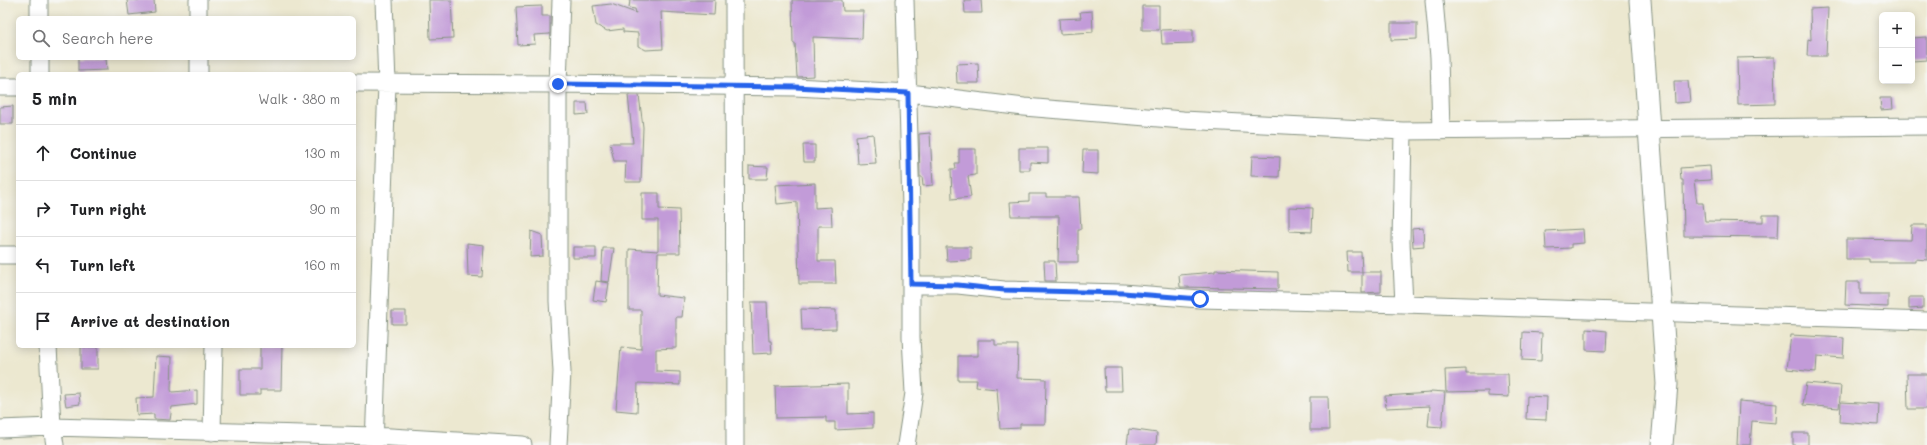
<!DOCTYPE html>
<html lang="en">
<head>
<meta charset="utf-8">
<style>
  :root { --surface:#fff; --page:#f6f6f6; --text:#202124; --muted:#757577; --line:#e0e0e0 }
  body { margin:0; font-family:Mali,sans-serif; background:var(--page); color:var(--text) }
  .controls { position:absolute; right:12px; top:12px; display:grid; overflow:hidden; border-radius:6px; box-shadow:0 2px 10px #0003 }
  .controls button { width:36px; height:36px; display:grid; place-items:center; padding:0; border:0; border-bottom:1px solid var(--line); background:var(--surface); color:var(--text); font:20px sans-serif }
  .stop { position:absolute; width:12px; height:12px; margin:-9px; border:3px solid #2563eb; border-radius:50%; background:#fff }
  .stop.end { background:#2563eb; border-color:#fff; box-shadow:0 1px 4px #0008 }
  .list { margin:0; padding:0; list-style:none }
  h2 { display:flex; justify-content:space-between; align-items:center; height:52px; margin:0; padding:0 16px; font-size:17px }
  h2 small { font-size:13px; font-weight:400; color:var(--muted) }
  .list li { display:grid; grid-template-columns:26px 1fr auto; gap:12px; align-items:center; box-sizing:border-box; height:56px; padding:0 16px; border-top:1px solid var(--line) }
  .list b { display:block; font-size:15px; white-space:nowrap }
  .list em { font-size:13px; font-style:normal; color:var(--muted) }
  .icon { flex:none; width:22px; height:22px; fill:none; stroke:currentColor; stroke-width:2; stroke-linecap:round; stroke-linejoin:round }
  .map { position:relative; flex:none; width:1927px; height:445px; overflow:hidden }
  .search { position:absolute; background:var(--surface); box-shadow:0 2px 10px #0003; left:16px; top:16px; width:340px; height:44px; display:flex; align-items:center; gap:10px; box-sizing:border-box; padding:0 14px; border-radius:6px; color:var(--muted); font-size:15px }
  .panel { position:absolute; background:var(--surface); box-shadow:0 2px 10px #0003; left:16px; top:72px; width:340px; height:276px; border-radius:6px }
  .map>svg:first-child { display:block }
  .building { fill:#c29bd8 }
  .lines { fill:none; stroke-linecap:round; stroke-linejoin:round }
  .minor-casing { stroke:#869282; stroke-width:19 }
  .tertiary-casing { stroke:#869282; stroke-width:23 }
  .minor { stroke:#fff; stroke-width:17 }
  .tertiary { stroke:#fff; stroke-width:21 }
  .route { stroke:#2563eb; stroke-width:5 }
</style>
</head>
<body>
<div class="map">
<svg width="1927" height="445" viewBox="0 0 1927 445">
  <rect width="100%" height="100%" fill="#f6f6f2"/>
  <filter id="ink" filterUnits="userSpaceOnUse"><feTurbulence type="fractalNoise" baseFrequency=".025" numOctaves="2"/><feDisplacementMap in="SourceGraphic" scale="8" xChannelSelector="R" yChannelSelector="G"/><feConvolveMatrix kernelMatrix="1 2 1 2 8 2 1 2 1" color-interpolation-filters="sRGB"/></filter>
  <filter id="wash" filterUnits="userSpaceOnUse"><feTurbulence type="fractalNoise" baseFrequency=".012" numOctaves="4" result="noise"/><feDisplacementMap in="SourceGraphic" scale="16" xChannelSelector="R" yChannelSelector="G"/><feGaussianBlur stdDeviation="0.9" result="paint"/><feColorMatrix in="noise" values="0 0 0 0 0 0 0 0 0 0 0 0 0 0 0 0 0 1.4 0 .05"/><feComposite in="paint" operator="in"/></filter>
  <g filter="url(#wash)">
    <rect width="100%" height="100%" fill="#ece8d0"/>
    <g id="blocks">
      <!-- building -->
      <path class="building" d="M127,0H154L155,12L129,15Z
        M429,0H451L453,38L430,39Z
        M630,0H715L714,15L661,12L663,49L646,50L638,46V33L623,32V29L607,31L596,25L593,6L611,4L636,13L635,9L629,8Z
        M792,0H842L843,11H863L862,39L813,37L814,76L797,77L795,43H793Z
        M964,0H981L982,13H965Z
        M542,6V16H550V34L534,35L535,44L518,45L516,7Z
        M1142,6H1159V30H1142Z
        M1828,8L1826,56H1807L1808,39L1811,40L1810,9Z
        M1092,11L1093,32L1060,34L1059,19L1081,18L1080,12Z
        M1391,23H1417V39L1391,40Z
        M1193,29V43L1162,44L1161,30Z
        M1927,37V60L1912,61V38Z
        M1774,57L1775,104L1738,105L1737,58Z
        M78,58H106L107,70L78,71Z
        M978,63L979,83H957L956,64Z
        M1674,81H1688L1690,102L1675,103Z
        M628,95H639L643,127L641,182H625L626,161H614L610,143H633Z
        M1880,98H1892L1893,109L1881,110Z
        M576,103H587L588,114L576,115Z
        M13,106V124H0V107Z
        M930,133L933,185L923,186L922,177H920L919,134Z
        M873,134L876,163L858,164L856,136Z
        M803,145H815V162H804Z
        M1019,148H1048V163L1030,162V170H1019Z
        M959,149H976V175L968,176L971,197L952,199L951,169H956L955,163H959Z
        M1083,150H1098V174L1082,173Z
        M1252,156L1280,157L1279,177L1251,176Z
        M749,166L768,167L767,179H749Z
        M1710,166L1711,180L1694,181L1697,203H1703L1705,221L1763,222V215H1779L1778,237L1684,236L1683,180H1681L1680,168Z
        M815,183V208L831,207L832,226H818V261H835L836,284H799L797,202L777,204L775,185Z
        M642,193H659V209L679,210L680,253H658L657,295L684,298L682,317H676V348L656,349V371L680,372V385L638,383L637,412L616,410L621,347L641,349V310H629V249L658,251V220H642Z
        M1029,194H1046V197H1079L1081,229H1078V262H1058L1059,216H1011L1010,202L1029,201Z
        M1289,207L1313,208L1312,232L1289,231Z
        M1912,225H1927V260L1915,259V262H1869V259H1846V239L1911,240Z
        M1423,228L1424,246L1413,247L1412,229Z
        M1583,229L1584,243L1571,244V248L1546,249L1545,231Z
        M531,231L542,235L543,256L530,257Z
        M467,243L484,245L482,277L468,276Z
        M573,247H596V258H573Z
        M946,247H971V260L947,261Z
        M603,248H614L609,282L601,281Z
        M1347,252H1361L1362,272H1348Z
        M1044,261H1055L1056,281H1045Z
        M1215,270L1278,272V289L1180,287L1179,275L1215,272Z
        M1362,272H1381V292L1362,293Z
        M596,281L609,283L606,302L593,300Z
        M1846,282H1860V294H1888V307L1845,305Z
        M1909,297H1923V308L1909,309Z
        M751,302H767L769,341H771L772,353L753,354Z
        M801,309L836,310V329L802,330Z
        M392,311H406V324H392Z
        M1586,329L1607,331L1606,351L1586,350Z
        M1523,332L1542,333L1541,361L1522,360Z
        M1791,335L1844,338L1843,358L1817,356L1816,372L1787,369Z
        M978,340H995V345H1018L1017,378L1046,379L1045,424H1020V428L1000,429L997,389L976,387L977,380H958V356H978Z
        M260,346H282L281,390H260V395H240V369H260Z
        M81,347H98V369H81Z
        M156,356L172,357L171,390L172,392L197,390V404L172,407L170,420L154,419V414L137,415L136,398L154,397Z
        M1104,368H1121L1122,391H1105Z
        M1466,369V374H1508L1509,397L1488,396V391L1446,392L1445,370Z
        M1907,374H1927V409H1908Z
        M1806,383L1841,386L1839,408L1803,405Z
        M848,384V414L873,413V428L835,430V422H826V417L776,418L775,386Z
        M1431,391L1445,392L1442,427L1428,426L1430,406L1386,408L1385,396L1430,393Z
        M79,393L80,404L66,406L64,394Z
        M1527,396L1547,397L1546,420L1526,419Z
        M1310,397H1328L1329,430H1310Z
        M1739,401L1777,404L1776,423L1752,421L1750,445H1737Z
        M1841,402L1879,404L1878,425L1840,422Z
        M1129,429L1157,433L1156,445H1127Z
        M1793,433H1808V445H1793Z"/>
    </g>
  </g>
  <g filter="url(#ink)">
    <use href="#blocks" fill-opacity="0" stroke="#869282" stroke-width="1"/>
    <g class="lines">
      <!-- minor casing -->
      <g class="minor-casing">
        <path id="minor" d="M39,0V18
          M198,0V18
          M734,0L735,445
          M905,0L911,207V337L914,393L906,445
          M1434,0L1439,57L1441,131
          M40,58V74
          M199,58V74
          M354,83L558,84L795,87L909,93L1024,107L1183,120L1403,131L1927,126
          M0,87H18
          M1403,131L1401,242L1404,304
          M0,255H18
          M911,285H958L1004,290L1123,293L1200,299L1404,304L1927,321
          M48,346L52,427L55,445
          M0,429L52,427L374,436L523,445
          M212,432L214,346
          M374,445L387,84L384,0
          M558,445L562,372L558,301V84L561,0"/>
      </g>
      <!-- tertiary casing -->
      <g class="tertiary-casing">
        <path id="tertiary" d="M1640,0L1667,384L1662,445"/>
      </g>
      <!-- minor -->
      <use href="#minor" class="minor"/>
      <!-- tertiary -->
      <use href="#tertiary" class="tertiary"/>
    </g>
  </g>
  <g class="lines" filter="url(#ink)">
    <!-- route -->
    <path class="route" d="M558,84L795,87L908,93L911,284L958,285L1004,290L1123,293L1200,299"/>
  </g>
</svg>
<div class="controls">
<button>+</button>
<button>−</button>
</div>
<div class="stop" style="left:1200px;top:299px"></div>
<div class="stop end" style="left:558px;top:84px"></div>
<div class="search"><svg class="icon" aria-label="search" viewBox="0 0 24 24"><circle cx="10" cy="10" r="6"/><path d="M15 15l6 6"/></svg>Search here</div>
<section class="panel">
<h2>5 min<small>Walk · 380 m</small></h2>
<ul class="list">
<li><svg class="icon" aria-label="ahead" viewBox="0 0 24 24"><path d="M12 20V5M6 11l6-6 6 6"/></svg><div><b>Continue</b></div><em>130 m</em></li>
<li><svg class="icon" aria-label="right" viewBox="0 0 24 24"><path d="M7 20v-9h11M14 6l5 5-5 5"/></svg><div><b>Turn right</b></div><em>90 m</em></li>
<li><svg class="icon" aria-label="left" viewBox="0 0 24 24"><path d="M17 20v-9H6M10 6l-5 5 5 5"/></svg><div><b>Turn left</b></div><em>160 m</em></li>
<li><svg class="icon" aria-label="arrive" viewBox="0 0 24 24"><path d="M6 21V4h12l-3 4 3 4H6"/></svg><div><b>Arrive at destination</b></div></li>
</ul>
</section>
</div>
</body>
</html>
